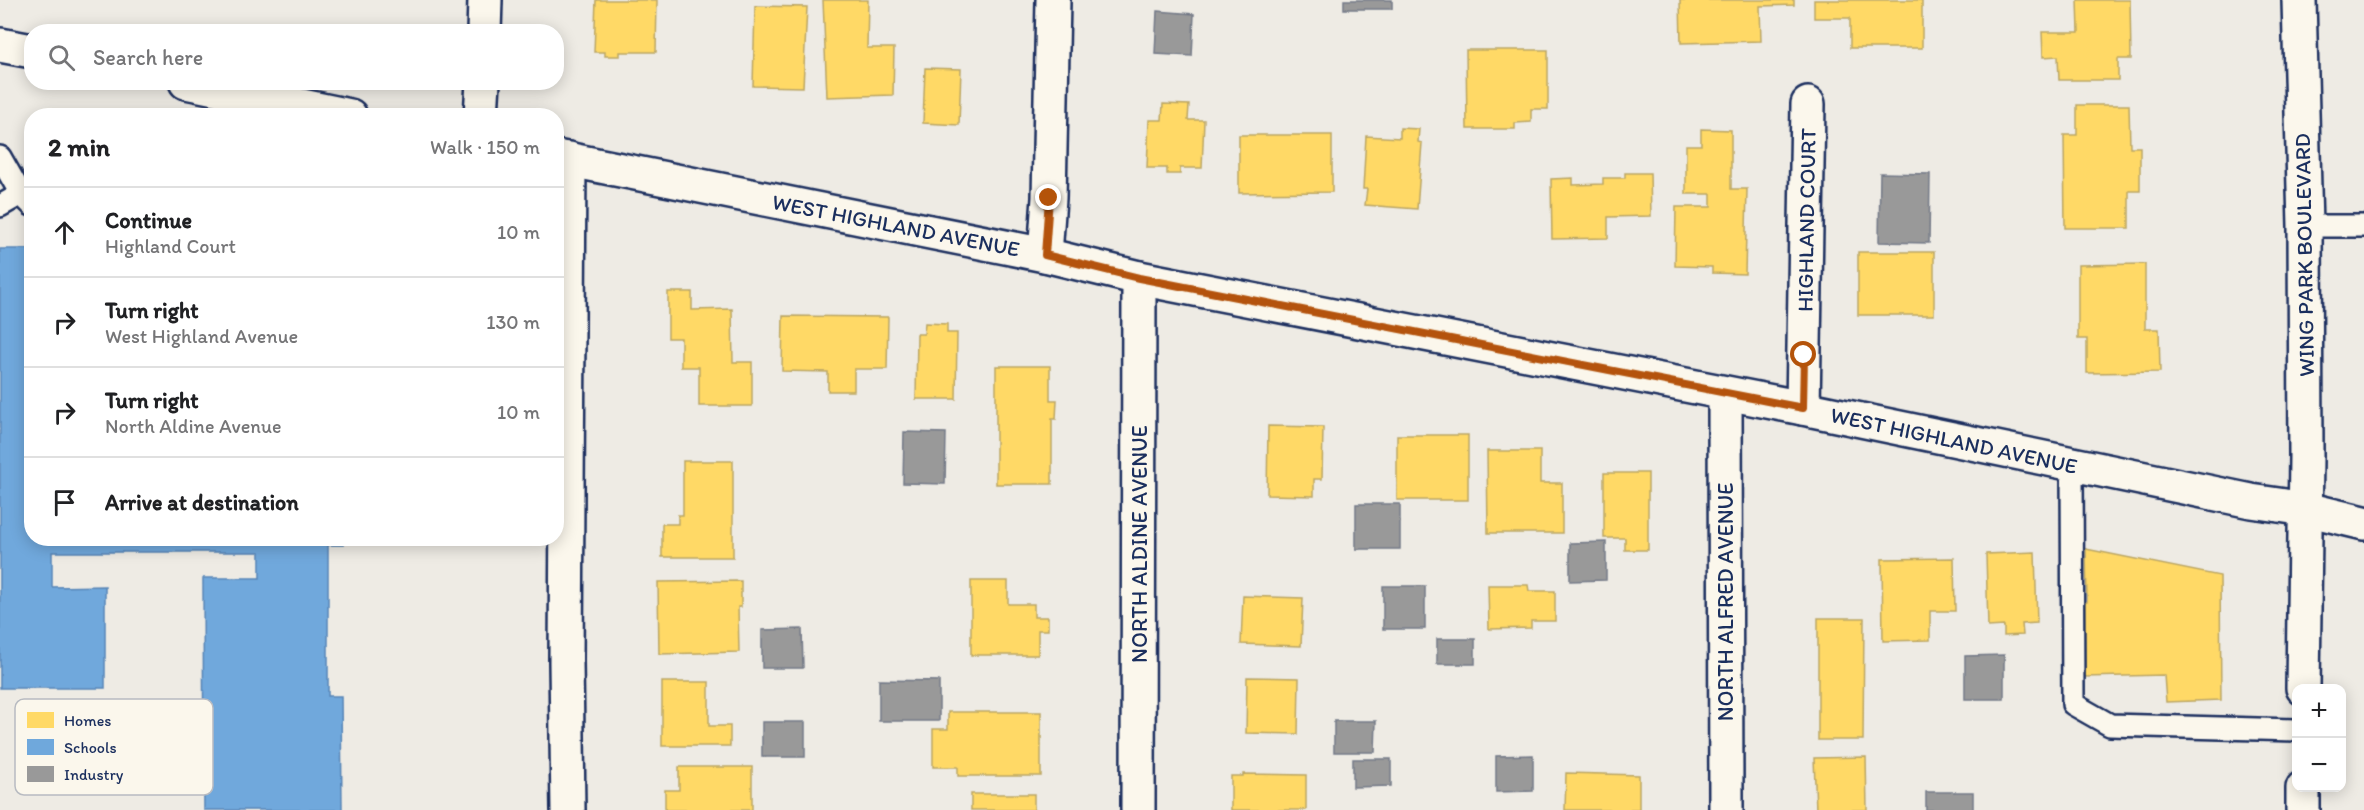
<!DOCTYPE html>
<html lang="en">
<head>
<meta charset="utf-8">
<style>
  :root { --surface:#fff; --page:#f6f6f6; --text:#202124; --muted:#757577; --line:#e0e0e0 }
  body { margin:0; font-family:Itim,sans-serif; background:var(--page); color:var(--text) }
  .controls { position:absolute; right:18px; bottom:18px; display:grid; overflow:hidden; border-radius:12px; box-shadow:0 3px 15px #0003 }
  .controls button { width:54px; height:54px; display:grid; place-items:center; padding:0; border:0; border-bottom:2px solid var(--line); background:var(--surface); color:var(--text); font:30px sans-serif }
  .stop { position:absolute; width:18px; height:18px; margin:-14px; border:4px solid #b45309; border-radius:50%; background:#fff }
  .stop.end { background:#b45309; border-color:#fff; box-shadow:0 2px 6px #0008 }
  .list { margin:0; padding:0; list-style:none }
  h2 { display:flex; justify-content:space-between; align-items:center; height:78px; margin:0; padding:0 24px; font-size:26px }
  h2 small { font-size:20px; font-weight:400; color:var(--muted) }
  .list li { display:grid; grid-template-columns:39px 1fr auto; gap:18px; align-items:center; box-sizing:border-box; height:90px; padding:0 24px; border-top:2px solid var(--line) }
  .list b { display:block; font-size:22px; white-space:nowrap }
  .list p { margin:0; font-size:20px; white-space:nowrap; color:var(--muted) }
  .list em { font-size:20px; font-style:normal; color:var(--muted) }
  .icon { flex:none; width:33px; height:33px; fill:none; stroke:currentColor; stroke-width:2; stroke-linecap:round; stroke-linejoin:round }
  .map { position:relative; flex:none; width:2364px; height:810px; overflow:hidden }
  .search { position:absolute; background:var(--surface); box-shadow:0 3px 15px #0003; left:24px; top:24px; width:540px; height:66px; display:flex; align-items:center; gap:15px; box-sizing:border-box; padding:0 21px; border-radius:24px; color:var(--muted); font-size:22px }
  .panel { position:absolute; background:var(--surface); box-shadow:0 3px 15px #0003; left:24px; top:108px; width:540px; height:438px; border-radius:24px }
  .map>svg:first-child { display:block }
  .homes { fill:#ffd966; stroke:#bba664; stroke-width:1.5 }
  .schools { fill:#6fa8dc; stroke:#5684b6; stroke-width:1.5 }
  .industry { fill:#999; stroke:#737987; stroke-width:1.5 }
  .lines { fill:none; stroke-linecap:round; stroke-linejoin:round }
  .lane-casing { stroke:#1b2f5e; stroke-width:26 }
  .street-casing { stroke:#1b2f5e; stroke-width:38 }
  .secondary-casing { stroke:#1b2f5e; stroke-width:38 }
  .lane { stroke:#fbf7ec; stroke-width:21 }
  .street { stroke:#fbf7ec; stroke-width:33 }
  .secondary { stroke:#fbf7ec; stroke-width:33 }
  .route { stroke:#b45309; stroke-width:8 }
  .labels { text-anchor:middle; stroke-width:6; stroke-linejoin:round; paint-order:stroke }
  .street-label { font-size:22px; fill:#1b2f5e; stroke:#fbf7ec }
  .key { fill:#fbf7ec; stroke:#b8bbc1; stroke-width:1.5 }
  .key-label { font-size:16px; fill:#1b2f5e }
</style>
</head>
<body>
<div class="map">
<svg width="2364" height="810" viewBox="0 0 2364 810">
  <rect width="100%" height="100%" fill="#eeebe4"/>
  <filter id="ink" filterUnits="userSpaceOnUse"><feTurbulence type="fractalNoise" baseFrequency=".0167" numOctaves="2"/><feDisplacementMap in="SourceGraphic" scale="12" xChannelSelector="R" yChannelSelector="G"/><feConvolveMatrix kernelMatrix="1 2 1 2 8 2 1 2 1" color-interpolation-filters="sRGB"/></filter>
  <g filter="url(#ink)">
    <!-- homes -->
    <path class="homes" d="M596,0H657L656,52H620V56H605V52H594Z
      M823,0H868L867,48H894L893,95L827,97Z
      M1680,0H1794V5L1760,6L1761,41L1681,43Z
      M1814,0H1922V48H1850V18H1814Z
      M2078,0H2130L2131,59H2118V80H2059L2058,56L2043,57L2042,32H2079Z
      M755,6L807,7L803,87L753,86Z
      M1466,50H1548V109H1531V122L1515,123V129H1467Z
      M925,68L961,69L959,125L923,123Z
      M1163,104L1189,105L1188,120H1204L1202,168H1180V174H1167V168H1147L1149,120H1162Z
      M2077,105H2129L2130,147H2140V191H2129V228H2065L2064,135H2077Z
      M1400,128L1419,129L1418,142L1422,143L1417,209L1365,205L1367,189H1363L1366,136L1400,138Z
      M1701,129L1731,130V189H1747L1745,274L1712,273V267L1675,266L1676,207H1711V194H1686V145H1701Z
      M1239,135H1332V192L1239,193Z
      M1625,173H1650L1651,216L1608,217V238L1552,239L1551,179L1573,178V185L1603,184V178H1625Z
      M1858,252H1934V315H1858Z
      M2145,264V329H2159L2160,372L2087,373V339H2078V265Z
      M668,292H692V310L732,309L733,362H752V406H699V367H681V338H668Z
      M783,316L888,317L887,369H854V391H828V372L782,371Z
      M925,323L947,324V333H957L956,399H916L917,334H924Z
      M996,366H1050V400H1057L1056,419H1052V484H996Z
      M1268,426L1323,427L1322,479H1314V496L1267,495Z
      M1397,435H1468V500H1397Z
      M1487,451H1540V483H1562V533H1488Z
      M683,461H733V557H662V524H678V515H683Z
      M1604,473H1648V550H1625V538H1604Z
      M2086,549L2220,576L2221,700L2166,702L2164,675L2084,677L2082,602H2087Z
      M2035,552L2037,623L2022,624L2023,635L2004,636V626L1988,627L1986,554Z
      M1954,558L1955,611H1930V640L1883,641L1882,559Z
      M741,581V607H738L739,652L659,654L658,582Z
      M971,581H1008V604H1034V617H1048V630H1038V655H971Z
      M1488,585H1528L1529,591H1555V621H1531V628L1489,629Z
      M1243,596L1303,598L1301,646L1241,644Z
      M1818,618H1864L1863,740H1818Z
      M1247,677L1299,678L1298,734L1246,733Z
      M662,682H709V726H730V746H662Z
      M948,712H1041V776H958V767H933V729H948Z
      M1866,757L1867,810H1816L1814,758Z
      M679,767H752V810H665V790H679Z
      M1566,773L1639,775V810H1565Z
      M1243,774L1306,775V810H1231V776H1243Z
      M971,794H1034V810H971Z"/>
    <!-- schools -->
    <path class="schools" d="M0,249H31L32,538H344V545H328V696H341L342,810H204L203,578H260V552H52V587L105,586V688H0Z"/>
    <!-- industry -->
    <path class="industry" d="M1344,0H1392V9H1344Z
      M1157,11L1194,14L1192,56L1155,54Z
      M1880,173L1930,174L1929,243L1879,242Z
      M904,432L946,433L945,484L903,483Z
      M1356,504H1400V549H1356Z
      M1606,542V580L1570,581V543Z
      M1383,586H1425V629H1383Z
      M802,629L803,668H762V630Z
      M1437,639H1475V664H1437Z
      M2004,655V699H1965V656Z
      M879,680L939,681V721H879Z
      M1334,721H1376L1375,752H1334Z
      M762,722H805V757H762Z
      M1533,755V791L1496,792V756Z
      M1353,759H1391V786L1353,787Z
      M1926,792H1973V810H1926Z"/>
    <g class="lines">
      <!-- lane casing -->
      <g class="lane-casing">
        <path id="lane" d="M0,157L21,194L32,205
          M0,206L21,194
          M2305,226H2364
          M2072,465L2073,704L2110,725L2296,730"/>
      </g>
      <!-- street casing -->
      <g class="street-casing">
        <path id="street" d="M2299,0L2305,226L2306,456L2303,688
          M484,32L485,0
          M481,116L483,82
          M1045,255L1049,198L1053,0
          M1725,394L1726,810
          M1803,408L1808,104
          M2303,788V810
          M568,810L566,662L569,159
          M1138,810L1139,278"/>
      </g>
      <!-- secondary casing -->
      <g class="secondary-casing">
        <path id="secondary" d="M0,45L32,51
          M186,82L350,116
          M556,157L1045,255L1139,278L1803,408L2251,501L2306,509L2364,523"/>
      </g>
      <!-- lane -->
      <use href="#lane" class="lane"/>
      <!-- street -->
      <use href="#street" class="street"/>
      <!-- secondary -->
      <use href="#secondary" class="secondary"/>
    </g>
  </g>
  <g class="lines" filter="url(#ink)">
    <!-- route -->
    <path class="route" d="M1049,198L1045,255L1139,278L1803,408L1804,355"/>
  </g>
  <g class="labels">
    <!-- street labels -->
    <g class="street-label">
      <text transform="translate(1806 220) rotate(-89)" y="8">HIGHLAND COURT</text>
      <text transform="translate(896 225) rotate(11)" y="8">WEST HIGHLAND AVENUE</text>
      <text transform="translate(2304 255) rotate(-91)" y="8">WING PARK BOULEVARD</text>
      <text transform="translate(1954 440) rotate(12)" y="8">WEST HIGHLAND AVENUE</text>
      <text transform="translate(1139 544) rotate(-90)" y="8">NORTH ALDINE AVENUE</text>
      <text transform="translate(1725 602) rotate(-90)" y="8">NORTH ALFRED AVENUE</text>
    </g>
  </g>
  <!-- legend -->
  <rect x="15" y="699" width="198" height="96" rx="9" class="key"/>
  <rect x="27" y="712" width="27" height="16" fill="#ffd966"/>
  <rect x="27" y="739" width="27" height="16" fill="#6fa8dc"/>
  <rect x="27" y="766" width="27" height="16" fill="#999"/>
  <g class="key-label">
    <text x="64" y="726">Homes</text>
    <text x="64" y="753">Schools</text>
    <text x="64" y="780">Industry</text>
  </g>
</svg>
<div class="controls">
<button>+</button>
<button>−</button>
</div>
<div class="stop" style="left:1804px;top:355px"></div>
<div class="stop end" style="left:1049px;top:198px"></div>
<div class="search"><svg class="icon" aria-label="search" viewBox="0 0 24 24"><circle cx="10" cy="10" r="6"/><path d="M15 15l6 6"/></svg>Search here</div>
<section class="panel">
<h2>2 min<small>Walk · 150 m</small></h2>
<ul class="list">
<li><svg class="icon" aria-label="ahead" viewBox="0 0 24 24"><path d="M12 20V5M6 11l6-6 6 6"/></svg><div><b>Continue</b><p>Highland Court</p></div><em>10 m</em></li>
<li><svg class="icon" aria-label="right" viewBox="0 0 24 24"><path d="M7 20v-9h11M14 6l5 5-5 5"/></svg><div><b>Turn right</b><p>West Highland Avenue</p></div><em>130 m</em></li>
<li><svg class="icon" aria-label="right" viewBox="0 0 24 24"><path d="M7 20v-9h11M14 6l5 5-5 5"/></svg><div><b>Turn right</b><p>North Aldine Avenue</p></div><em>10 m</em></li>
<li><svg class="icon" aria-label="arrive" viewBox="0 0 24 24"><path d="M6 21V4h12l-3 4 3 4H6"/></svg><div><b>Arrive at destination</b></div></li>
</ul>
</section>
</div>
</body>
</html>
